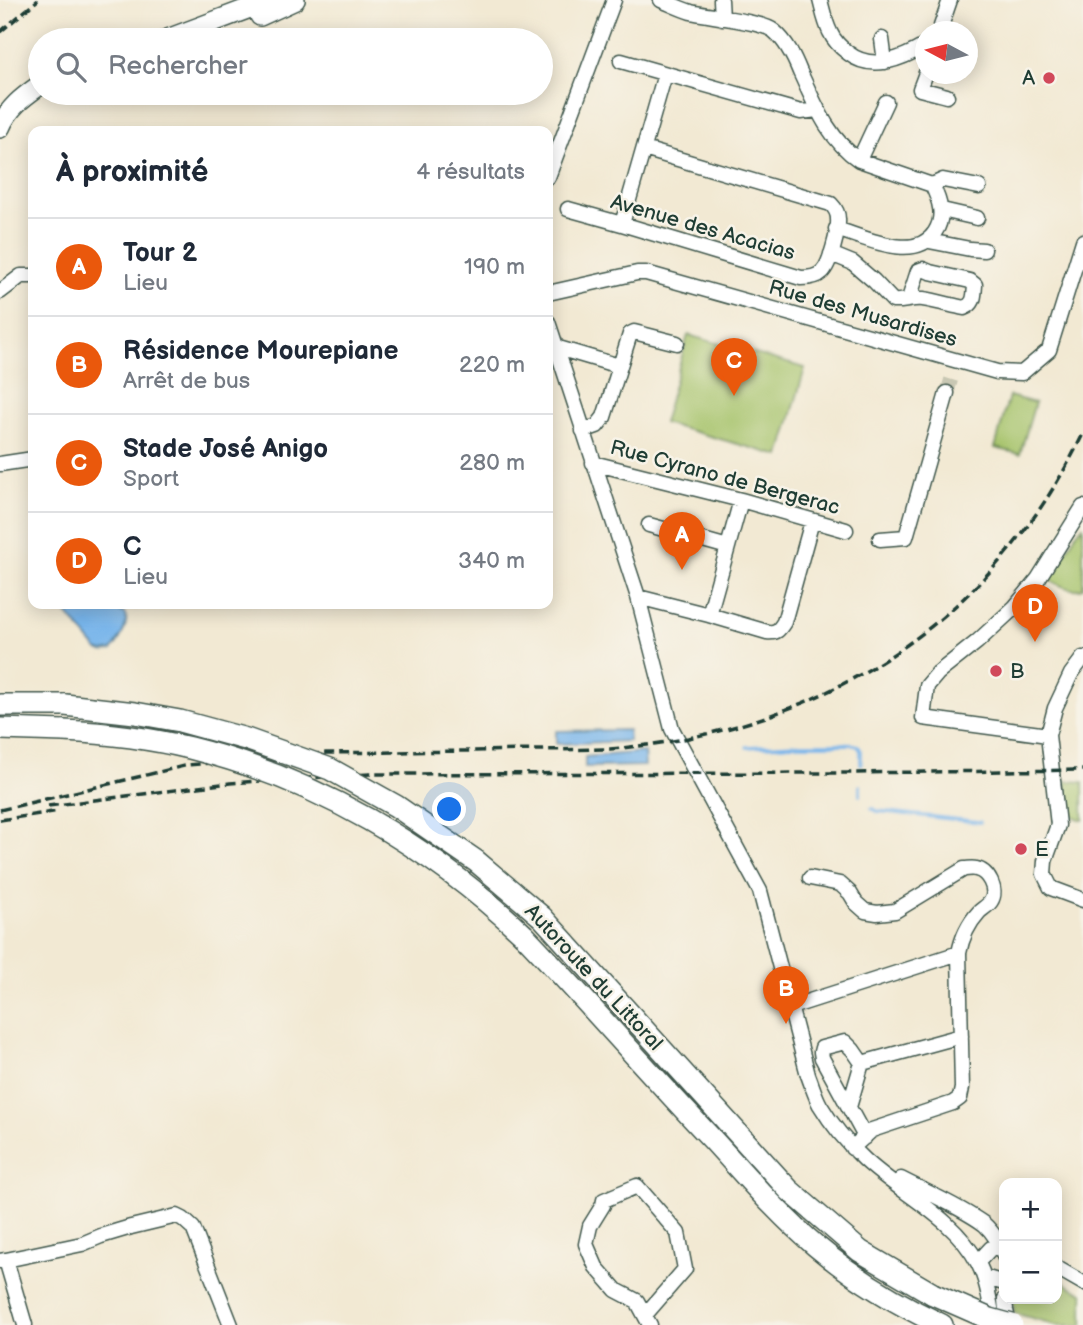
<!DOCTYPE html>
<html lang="fr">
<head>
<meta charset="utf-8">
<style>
  :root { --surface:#fff; --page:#f6f6f7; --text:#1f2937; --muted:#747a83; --line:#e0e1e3; --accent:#ea580c }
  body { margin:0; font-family:"Balsamiq Sans",sans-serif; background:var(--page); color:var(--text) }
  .controls { position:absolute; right:21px; bottom:21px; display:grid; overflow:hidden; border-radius:14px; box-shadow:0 4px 18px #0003 }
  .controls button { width:63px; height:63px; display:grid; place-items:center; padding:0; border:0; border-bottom:2px solid var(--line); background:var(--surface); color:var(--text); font:35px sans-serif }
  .compass { position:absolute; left:915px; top:21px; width:63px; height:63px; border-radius:50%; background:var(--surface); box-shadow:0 4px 18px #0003; rotate:277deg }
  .you { position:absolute; left:450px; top:810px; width:24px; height:24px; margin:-18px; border:5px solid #fff; border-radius:50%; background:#1a73e8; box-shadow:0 0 0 10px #1a73e833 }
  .badge { display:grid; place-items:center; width:46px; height:46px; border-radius:50%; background:var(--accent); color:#fff; font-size:23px; font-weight:700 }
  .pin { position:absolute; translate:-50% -58px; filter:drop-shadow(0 2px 4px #0008) }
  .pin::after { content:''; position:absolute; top:37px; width:24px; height:21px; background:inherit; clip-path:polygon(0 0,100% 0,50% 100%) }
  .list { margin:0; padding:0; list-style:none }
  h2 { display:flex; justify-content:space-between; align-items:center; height:91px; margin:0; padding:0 28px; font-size:30px }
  h2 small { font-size:23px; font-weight:400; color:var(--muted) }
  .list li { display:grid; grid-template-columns:46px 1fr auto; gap:21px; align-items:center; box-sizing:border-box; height:98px; padding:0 28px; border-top:2px solid var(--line) }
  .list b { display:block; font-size:26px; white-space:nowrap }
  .list p { margin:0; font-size:23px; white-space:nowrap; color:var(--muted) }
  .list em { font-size:23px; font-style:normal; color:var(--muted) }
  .icon { flex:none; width:38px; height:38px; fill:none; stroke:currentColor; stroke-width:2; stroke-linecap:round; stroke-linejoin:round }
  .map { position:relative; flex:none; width:1083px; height:1325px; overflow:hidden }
  .search { position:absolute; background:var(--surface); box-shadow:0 4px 18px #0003; left:28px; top:28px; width:525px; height:77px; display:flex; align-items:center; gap:18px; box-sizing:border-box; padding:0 24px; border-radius:38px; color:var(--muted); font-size:26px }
  .panel { position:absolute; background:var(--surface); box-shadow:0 4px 18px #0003; left:28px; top:126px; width:525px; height:483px; border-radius:14px }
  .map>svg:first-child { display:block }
  .green { fill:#a6c36a; stroke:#62804f; stroke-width:2 }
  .water { fill:#78b5eb; stroke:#4c7990; stroke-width:2 }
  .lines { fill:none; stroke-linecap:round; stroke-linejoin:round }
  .stream { stroke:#78b5eb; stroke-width:3.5 }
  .minor-tunnel { stroke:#c8c7b3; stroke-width:14; stroke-dasharray:14 7; stroke-linecap:butt }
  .minor-casing { stroke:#3f574c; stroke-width:17 }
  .major-casing { stroke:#3f574c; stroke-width:22 }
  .highway-casing { stroke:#3f574c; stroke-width:24 }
  .minor { stroke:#fff; stroke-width:14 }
  .major { stroke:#fff; stroke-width:19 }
  .highway { stroke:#fff; stroke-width:21 }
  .rail { stroke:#1f3d34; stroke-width:3.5; stroke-dasharray:10 5; stroke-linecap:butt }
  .highway-bridge-casing { stroke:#3f574c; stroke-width:24; stroke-linecap:butt }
  .highway-bridge { stroke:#fff; stroke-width:21 }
  .poi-dot { fill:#d1495b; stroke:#f7f3e8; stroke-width:2.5 }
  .labels { text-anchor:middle; stroke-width:5; stroke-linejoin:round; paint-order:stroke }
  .poi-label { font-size:21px; fill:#1f3d34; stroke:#f7f3e8; text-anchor:start }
  .street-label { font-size:21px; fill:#1f3d34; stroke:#f7f3e8 }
</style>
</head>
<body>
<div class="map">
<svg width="1083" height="1325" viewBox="0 0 1083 1325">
  <rect width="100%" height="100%" fill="#f7f3e8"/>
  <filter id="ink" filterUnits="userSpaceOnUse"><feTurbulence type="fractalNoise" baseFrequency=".0143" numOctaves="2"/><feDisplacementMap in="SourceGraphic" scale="14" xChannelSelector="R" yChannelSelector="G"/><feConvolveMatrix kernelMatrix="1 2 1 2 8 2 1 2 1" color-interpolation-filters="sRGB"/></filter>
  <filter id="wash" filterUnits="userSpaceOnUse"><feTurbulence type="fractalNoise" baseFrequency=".00686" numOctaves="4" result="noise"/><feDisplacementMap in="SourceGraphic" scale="28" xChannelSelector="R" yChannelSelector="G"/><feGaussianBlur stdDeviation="1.57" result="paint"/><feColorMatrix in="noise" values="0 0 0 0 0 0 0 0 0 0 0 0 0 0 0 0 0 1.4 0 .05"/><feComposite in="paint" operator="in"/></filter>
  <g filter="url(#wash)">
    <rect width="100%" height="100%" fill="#f2e9d3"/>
    <!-- green -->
    <path class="green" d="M688,335L805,368L780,456L663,423Z
      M1009,396L1035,403L1020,454L995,448Z
      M1083,526V588C1071,592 1060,585 1049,580L1078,531Z
      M1066,781L1083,782V820L1074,817L1066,809Z
      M1057,1279L1083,1293V1325H1057L1014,1313L1013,1299H1057Z"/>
    <!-- water -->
    <path class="water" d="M68,604H107L126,614C128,626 119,641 112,650L103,652L97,650L66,612V608Z
      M628,730L629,741L556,744V731Z
      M644,752L645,766L585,767V757Z"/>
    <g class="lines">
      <!-- stream -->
      <path class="stream" d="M747,747L796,744H850L858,746L861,751V764
        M860,795V786
        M872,808L877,811L980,822"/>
    </g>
  </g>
  <g filter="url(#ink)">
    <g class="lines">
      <!-- minor-tunnel -->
      <path class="minor-tunnel" d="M947,393L952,377"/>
      <!-- minor casing -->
      <g class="minor-casing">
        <path id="minor" d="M661,0C671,4 681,9 691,12C708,16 765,22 774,31C787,42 794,57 800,72C815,104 828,139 859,160L932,185
          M721,0L722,18
          M820,0C823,11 825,22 830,32C834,41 840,47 848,53C872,72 902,59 926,45
          M939,32L950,0
          M882,39L885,62
          M621,61L801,112L817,110
          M926,73L920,89L947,96
          M859,160L886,102
          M548,177L614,0
          M932,185L943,180L979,187
          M568,209L622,224L801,278C809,278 817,277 822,272C830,265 839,230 838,219C838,213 835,208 831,204L644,149
          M942,210L977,218
          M622,224L665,74
          M836,229C864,237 915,263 935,232C945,217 940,201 932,185
          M929,241L970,249L984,250
          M831,254L853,263L874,281L893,301C903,302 912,298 923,299C936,301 950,305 964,308C975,304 974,296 975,285L970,281L930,272L923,269L918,271L909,299
          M0,292L21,276H33
          M548,293L637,273H646L997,372L1022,373L1049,350L1083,241
          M548,322L638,597L672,729L760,891L808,1075C812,1085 815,1096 820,1105C832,1125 847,1143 864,1159C901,1194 953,1216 978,1263C988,1282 990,1304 994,1325
          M555,347L619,366
          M583,431L597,426L604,417L630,334L634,332L677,343
          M593,463L741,500L846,530
          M0,464L33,459
          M649,525L728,547
          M880,539L906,537L947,393
          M638,597L709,615L767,632C777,633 779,630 784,622L812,521
          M709,615L741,500
          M1083,658L1071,674L1055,708L1048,735L1058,825L1045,861L1044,874L1051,888L1083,900
          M1048,735L923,718L927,686L938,673L977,642L1015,607L1038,579L1083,507
          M810,878L840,884L850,893L856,903L865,911L877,913L895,911L964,869C968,869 972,868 976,869C988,871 998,890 991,901C989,905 982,909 979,912C968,924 962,937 959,953L962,1088L960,1098L953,1103L872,1130L852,1148
          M791,1007L959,953
          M849,1107L862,1063
          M865,1137L822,1058L821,1052L822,1048L845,1042L853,1050L862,1063L961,1036
          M901,1179C928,1193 959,1206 984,1224C993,1232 1001,1245 1004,1256
          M6,1260L82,1244L101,1236L131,1227L177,1216L183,1219L193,1228L231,1325
          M0,1261L6,1260L25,1325
          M978,1262L991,1248L1004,1247
          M1057,1268L1083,1283
          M984,1277L1004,1283
          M1005,1299L1006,1310L1009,1325
          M645,1315L685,1269L678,1233L637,1186L604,1200L603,1205L590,1226L586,1244L596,1267L616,1290L637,1301L650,1325"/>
      </g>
      <!-- major casing -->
      <g class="major-casing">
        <path id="major" d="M260,16L295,0
          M165,40L271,0
          M0,128C8,108 23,97 40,85"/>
      </g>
      <!-- highway casing -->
      <g class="highway-casing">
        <path id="highway" d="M0,705H65
          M0,729L64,731
          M542,917L789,1190L860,1251L933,1294
          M524,935C588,1002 648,1072 712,1139C745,1175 779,1215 816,1246C854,1278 897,1304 942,1325"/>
      </g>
      <!-- minor -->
      <use href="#minor" class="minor"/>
      <!-- major -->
      <use href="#major" class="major"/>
      <!-- highway -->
      <use href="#highway" class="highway"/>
      <!-- rail -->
      <path class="rail" d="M0,32L38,0
        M48,806L230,783L370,774L851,773L1083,770
        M0,810L188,765L326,753L610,749C818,732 991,624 1083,434
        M0,820L59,811"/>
      <!-- highway-bridge casing -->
      <g class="highway-bridge-casing">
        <path id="highway-bridge" d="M65,705L135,713L180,721L246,739L330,769L396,806L476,861L542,917
          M64,731C106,733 149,738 190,748C316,779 430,846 524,935
          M933,1294L990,1319L1012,1325"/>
      </g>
      <!-- highway-bridge -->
      <use href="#highway-bridge" class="highway-bridge"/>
    </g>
  </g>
  <!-- markers -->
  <g class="poi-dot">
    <circle cx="1049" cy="78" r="7"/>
    <circle cx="996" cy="671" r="7"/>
    <circle cx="1021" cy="849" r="7"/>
  </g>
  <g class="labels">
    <!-- poi labels -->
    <g class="poi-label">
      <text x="1035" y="85" text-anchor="end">A</text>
      <text x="1010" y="678">B</text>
      <text x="1035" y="856">E</text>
    </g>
    <!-- street labels -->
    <g class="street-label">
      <text transform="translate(703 227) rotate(16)" y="7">Avenue des Acacias</text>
      <text transform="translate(863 313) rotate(16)" y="7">Rue des Musardises</text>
      <text transform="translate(725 477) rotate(15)" y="7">Rue Cyrano de Bergerac</text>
      <text transform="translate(594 977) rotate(47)" y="7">Autoroute du Littoral</text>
    </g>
  </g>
</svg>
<div class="controls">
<button>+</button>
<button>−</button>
</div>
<svg class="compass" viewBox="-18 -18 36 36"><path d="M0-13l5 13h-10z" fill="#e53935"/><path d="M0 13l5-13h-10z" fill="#747a83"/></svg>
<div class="you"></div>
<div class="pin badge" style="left:682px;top:570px">A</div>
<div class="pin badge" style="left:786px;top:1024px">B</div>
<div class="pin badge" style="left:734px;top:396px">C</div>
<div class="pin badge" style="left:1035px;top:642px">D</div>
<div class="search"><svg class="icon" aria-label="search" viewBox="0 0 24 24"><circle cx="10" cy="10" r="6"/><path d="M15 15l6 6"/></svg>Rechercher</div>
<section class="panel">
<h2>À proximité<small>4 résultats</small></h2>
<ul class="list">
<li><span class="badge">A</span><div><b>Tour 2</b><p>Lieu</p></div><em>190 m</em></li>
<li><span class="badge">B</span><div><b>Résidence Mourepiane</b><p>Arrêt de bus</p></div><em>220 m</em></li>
<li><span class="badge">C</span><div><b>Stade José Anigo</b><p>Sport</p></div><em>280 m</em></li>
<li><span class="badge">D</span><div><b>C</b><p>Lieu</p></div><em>340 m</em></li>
</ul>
</section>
</div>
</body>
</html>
